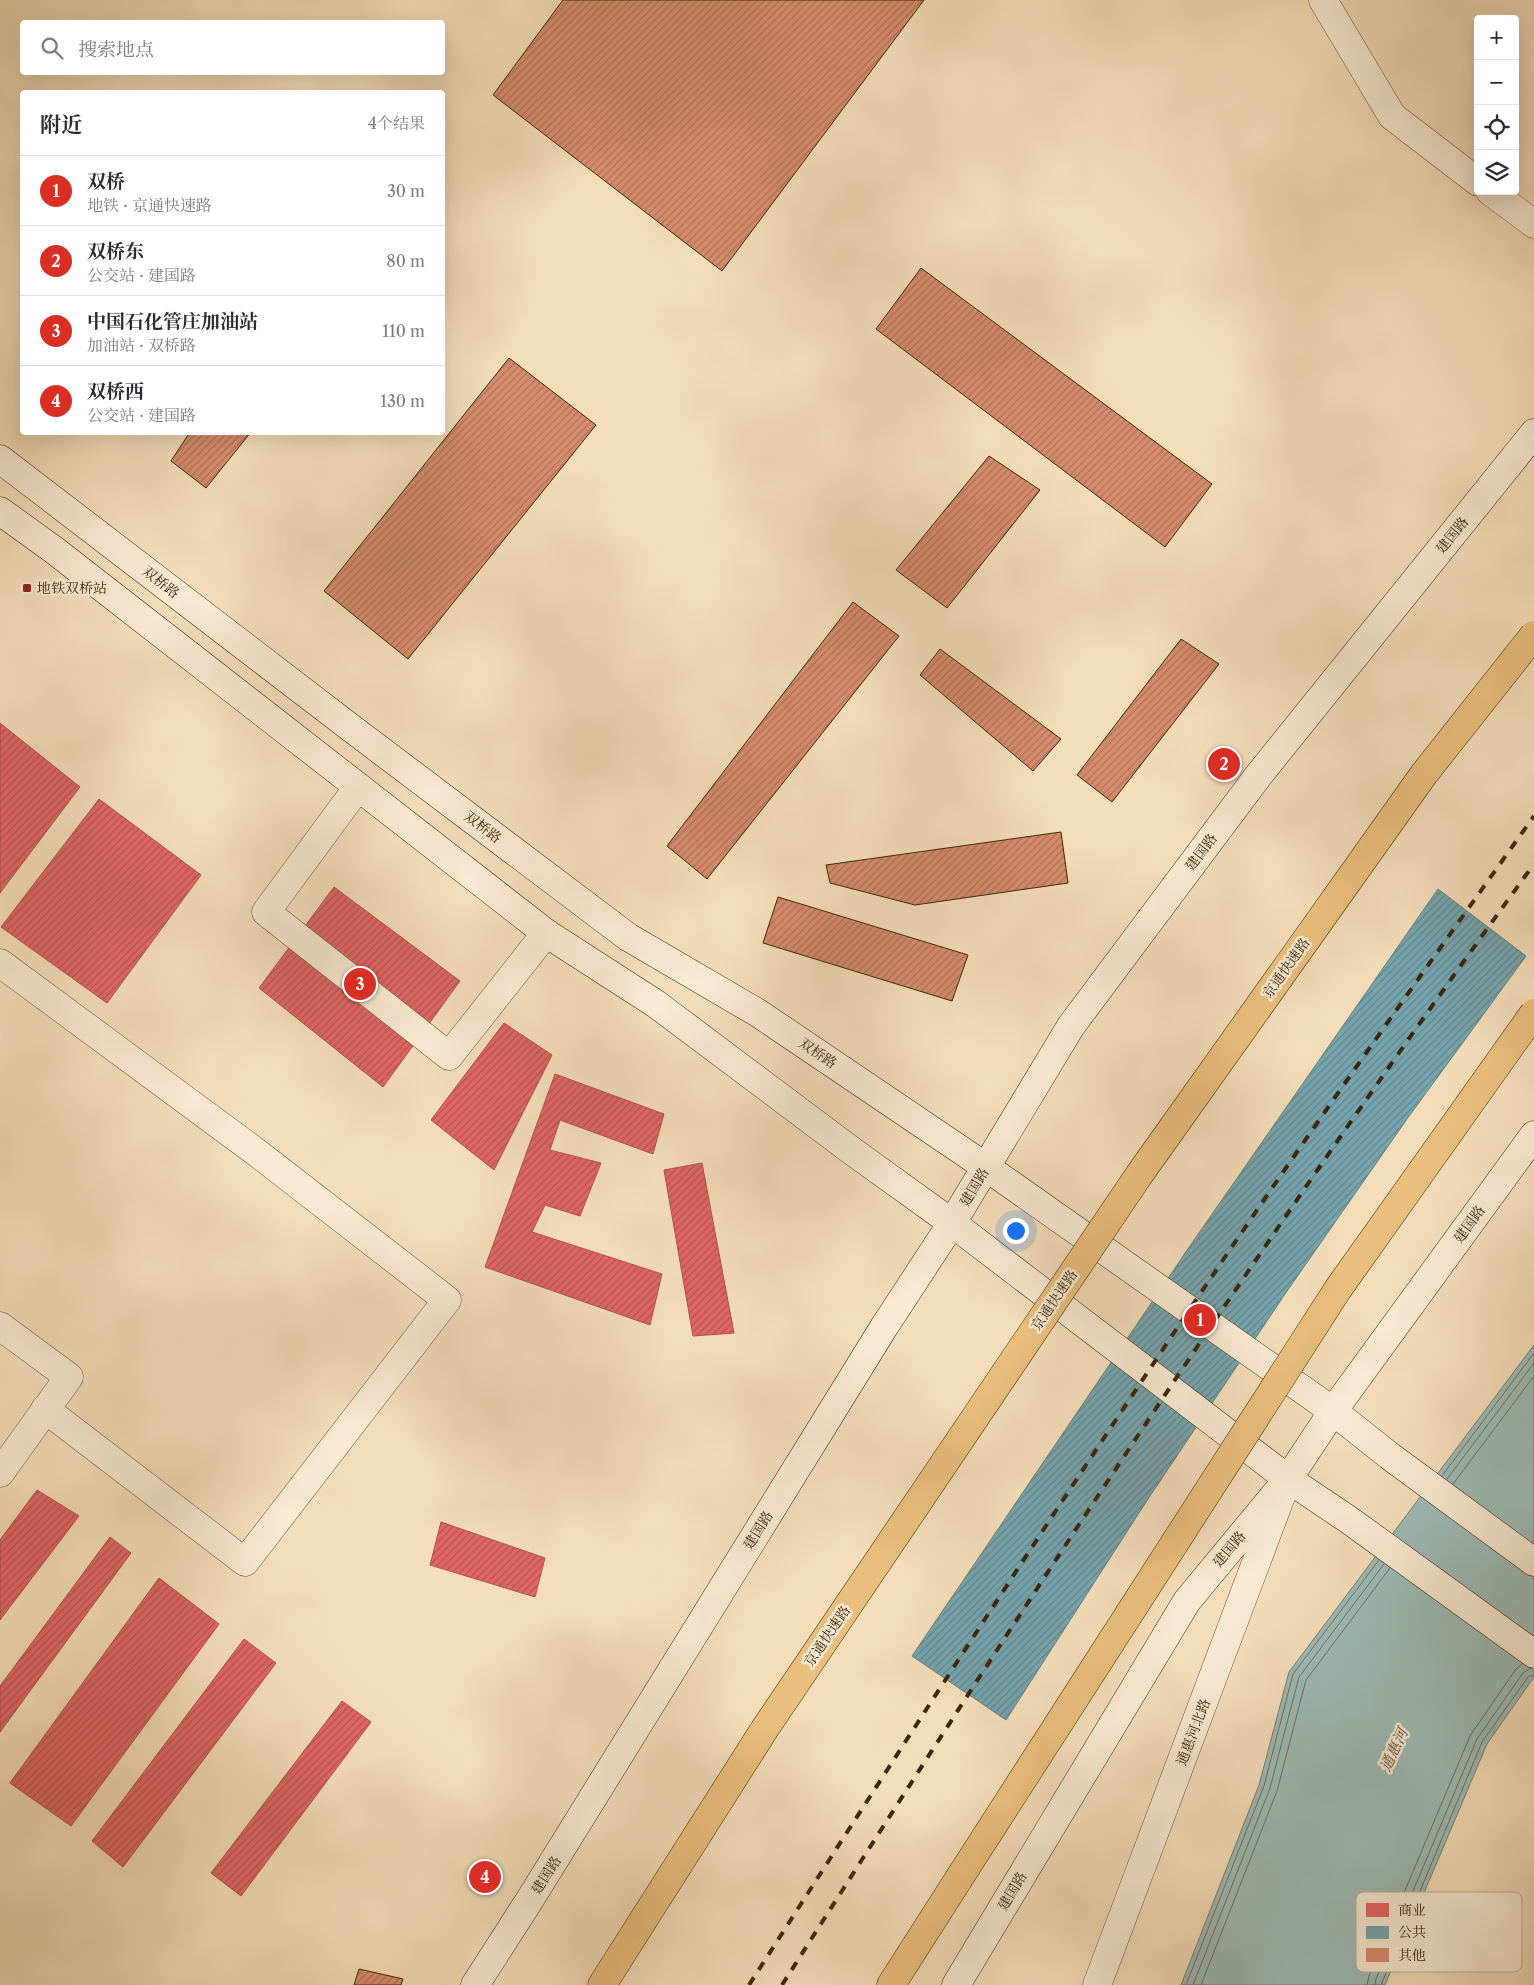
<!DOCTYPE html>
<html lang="zh">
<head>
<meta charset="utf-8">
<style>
  :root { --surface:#fff; --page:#f7f7f7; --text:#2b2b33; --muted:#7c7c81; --line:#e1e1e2; --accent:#d93025 }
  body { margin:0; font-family:"Libre Caslon Text","Noto Serif SC",serif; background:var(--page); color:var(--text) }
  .controls { position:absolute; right:15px; top:15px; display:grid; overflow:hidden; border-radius:5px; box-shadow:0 5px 20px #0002 }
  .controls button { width:45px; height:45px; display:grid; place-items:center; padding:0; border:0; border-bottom:1px solid var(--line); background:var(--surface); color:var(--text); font:25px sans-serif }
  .you { position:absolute; left:1015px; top:1230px; width:18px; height:18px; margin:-12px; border:4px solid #fff; border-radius:50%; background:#1a73e8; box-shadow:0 0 0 8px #1a73e833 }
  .badge { display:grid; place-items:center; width:32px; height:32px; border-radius:50%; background:var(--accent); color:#fff; font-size:16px; font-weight:700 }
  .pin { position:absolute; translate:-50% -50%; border:2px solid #fff; box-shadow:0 1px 5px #0006 }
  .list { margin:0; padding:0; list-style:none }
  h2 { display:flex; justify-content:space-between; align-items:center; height:65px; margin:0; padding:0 20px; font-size:21px }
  h2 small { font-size:16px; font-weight:400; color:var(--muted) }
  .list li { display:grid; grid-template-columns:32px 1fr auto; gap:15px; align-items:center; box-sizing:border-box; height:70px; padding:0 20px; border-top:1px solid var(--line) }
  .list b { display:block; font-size:19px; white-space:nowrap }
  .list p { margin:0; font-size:16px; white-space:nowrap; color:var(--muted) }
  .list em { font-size:16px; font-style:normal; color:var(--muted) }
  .icon { flex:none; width:28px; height:28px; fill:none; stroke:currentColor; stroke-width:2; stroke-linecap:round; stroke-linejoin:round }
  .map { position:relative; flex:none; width:1534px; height:1985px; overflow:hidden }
  .search { position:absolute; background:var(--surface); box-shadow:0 5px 20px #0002; left:20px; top:20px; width:425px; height:55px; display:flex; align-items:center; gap:12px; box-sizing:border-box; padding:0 18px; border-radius:5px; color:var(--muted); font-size:19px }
  .panel { position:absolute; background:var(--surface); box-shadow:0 5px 20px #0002; left:20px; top:90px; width:425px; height:345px; border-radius:5px }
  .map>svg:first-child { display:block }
  .water { fill:#9dbab6; stroke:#767e71 }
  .shops { fill:url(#shops-hatch); stroke:#af524a }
  .public { fill:url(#public-hatch); stroke:#657f7e }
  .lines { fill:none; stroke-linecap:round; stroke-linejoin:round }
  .shore { stroke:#6c7060; stroke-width:1 }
  .building { fill:url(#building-hatch); stroke:#3c250a }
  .minor-casing { stroke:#6a5336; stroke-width:29 }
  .secondary-casing { stroke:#3c250a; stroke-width:29 }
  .motorway-casing { stroke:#3c250a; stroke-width:29 }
  .minor { stroke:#f8e9d2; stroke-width:28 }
  .secondary { stroke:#f8e9d2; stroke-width:28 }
  .motorway { stroke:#eabe7c; stroke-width:28 }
  .rail { stroke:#3c250a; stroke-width:4; stroke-dasharray:9 9; stroke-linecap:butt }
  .motorway-bridge-casing { stroke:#3c250a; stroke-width:29; stroke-linecap:butt }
  .motorway-bridge { stroke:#eabe7c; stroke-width:28 }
  .poi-dot { fill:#8f2418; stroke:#f8e9d2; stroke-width:2 }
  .labels { text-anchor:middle; stroke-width:5; stroke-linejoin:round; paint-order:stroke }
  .street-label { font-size:14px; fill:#3c250a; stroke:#f8e9d2 }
  .poi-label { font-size:14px; fill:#3c250a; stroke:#f8e9d2; text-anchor:start }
  .water-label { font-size:15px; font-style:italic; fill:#59523e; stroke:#f8e9d2 }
  .key { fill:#f8e9d2; stroke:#c0ae96; stroke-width:1 }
  .key-label { font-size:14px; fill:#3c250a }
</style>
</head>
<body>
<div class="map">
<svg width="1534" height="1985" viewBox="0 0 1534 1985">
  <defs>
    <pattern id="shops-hatch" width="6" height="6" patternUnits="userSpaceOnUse" patternTransform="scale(1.25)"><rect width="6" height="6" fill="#e06666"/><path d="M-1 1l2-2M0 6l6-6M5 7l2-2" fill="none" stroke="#b75452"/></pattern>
    <pattern id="public-hatch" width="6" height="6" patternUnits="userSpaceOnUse" patternTransform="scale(1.25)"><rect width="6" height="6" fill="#76a5af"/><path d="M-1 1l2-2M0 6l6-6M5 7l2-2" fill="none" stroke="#62868d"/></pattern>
    <pattern id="building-hatch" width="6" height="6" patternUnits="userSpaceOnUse" patternTransform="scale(1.25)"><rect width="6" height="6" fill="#d68c6c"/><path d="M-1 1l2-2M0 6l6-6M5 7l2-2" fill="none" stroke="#af7257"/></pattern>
  </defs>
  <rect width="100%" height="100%" fill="#f4ddb9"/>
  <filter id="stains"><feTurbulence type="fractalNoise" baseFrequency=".004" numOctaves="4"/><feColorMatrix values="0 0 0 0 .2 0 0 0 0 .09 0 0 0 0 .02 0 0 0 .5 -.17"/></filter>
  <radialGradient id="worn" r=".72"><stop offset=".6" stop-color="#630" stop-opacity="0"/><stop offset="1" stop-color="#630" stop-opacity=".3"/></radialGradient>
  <!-- water -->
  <path class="water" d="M1534,1345V1677L1487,1744L1385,1985H1181L1259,1785L1289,1672Z"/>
  <!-- shops -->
  <path class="shops" d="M0,723L80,787L0,893Z
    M99,799L201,875L107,1003L1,927Z
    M334,887L460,981L383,1087L259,988Z
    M504,1023L552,1055L494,1170L431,1120Z
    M555,1074L664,1114L653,1154L560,1120L550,1150L601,1163L580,1216L545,1205L532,1232L662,1274L650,1325L485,1267Z
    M702,1163L734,1333L693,1336L664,1170Z
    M37,1490L79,1516L0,1620V1540Z
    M441,1522L545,1558L535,1597L430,1565Z
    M110,1537L131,1553L0,1732V1686Z
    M159,1578L219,1624L71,1826L10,1783Z
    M244,1639L276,1663L123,1867L92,1841Z
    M342,1701L371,1722L241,1896L211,1873Z"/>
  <!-- public -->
  <path class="public" d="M1438,889L1526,956L1407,1119L1285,1294L1146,1502L1006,1720L912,1656L1192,1243Z"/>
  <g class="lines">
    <!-- shore -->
    <path class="shore" d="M1442,1476L1534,1353
      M1447,1479L1534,1363
      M1453,1484L1534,1376
      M1186,1985L1264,1786L1293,1674L1379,1560
      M1193,1985L1270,1788L1299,1677L1384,1564
      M1201,1985L1277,1791L1306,1680L1390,1568
      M1367,1985L1369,1976L1470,1736L1516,1669L1522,1664
      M1375,1985L1376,1979L1477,1739L1523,1673L1531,1668
      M1381,1985L1482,1742L1528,1677L1534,1675"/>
  </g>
  <!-- building -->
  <path class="building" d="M563,0H924L722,271L493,95Z
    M921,268L1212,484L1165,547L876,329Z
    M509,358L596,425L408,659L324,591Z
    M190,432H251L206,488L171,461Z
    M989,456L1040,490L947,608L896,570Z
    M853,602L899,636L707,879L667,846Z
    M1181,639L1219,664L1112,802L1077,775Z
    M940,649L1061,739L1033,771L920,675Z
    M1061,832L1068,883L915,905L830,883L826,865Z
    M778,897L968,955L952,1001L763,943Z
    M359,1969L403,1979L401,1985H354Z"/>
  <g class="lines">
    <!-- minor casing -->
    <g class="minor-casing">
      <path id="minor" d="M1323,0L1392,116L1478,182
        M1490,191L1534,224
        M358,787L266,912L449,1056L546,933
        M0,963L256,1152L447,1300L245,1562L45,1409
        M0,1326L69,1377L0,1473
        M1097,1985L1286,1483"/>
    </g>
    <!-- secondary casing -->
    <g class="secondary-casing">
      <path id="secondary" d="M0,459L351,728L628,937L758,1013L986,1167L1333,1411L1391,1457L1534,1562
        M0,511L54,550L546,933L656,1004L852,1151L952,1223L1288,1479L1349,1520L1534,1654
        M475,1985L529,1901L884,1327L952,1223L1071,1026L1258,776L1534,433
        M956,1985L1187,1601L1288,1479L1333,1411L1534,1135"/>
    </g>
    <!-- motorway casing -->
    <g class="motorway-casing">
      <path id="motorway" d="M602,1985L764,1730
        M891,1985L958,1880"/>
    </g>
    <!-- minor -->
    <use href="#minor" class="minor"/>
    <!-- secondary -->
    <use href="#secondary" class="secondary"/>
    <!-- motorway -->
    <use href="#motorway" class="motorway"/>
    <!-- rail -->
    <path class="rail" d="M749,1985C904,1743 1060,1501 1221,1263C1323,1112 1429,964 1534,816
      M782,1985C1023,1606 1269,1228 1534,864"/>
    <!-- motorway-bridge casing -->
    <g class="motorway-bridge-casing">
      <path id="motorway-bridge" d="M764,1730L1139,1175L1424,774L1534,635
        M958,1880L1338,1289L1534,1013"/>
    </g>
    <!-- motorway-bridge -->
    <use href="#motorway-bridge" class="motorway-bridge"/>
  </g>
  <!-- markers -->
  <rect class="poi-dot" x="22" y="583" width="10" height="10" rx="2.5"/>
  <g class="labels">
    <!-- street labels -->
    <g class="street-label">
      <text transform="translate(1452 535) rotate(-51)" y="5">建国路</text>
      <text transform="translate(161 582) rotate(38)" y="5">双桥路</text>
      <text transform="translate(483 827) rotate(37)" y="5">双桥路</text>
      <text transform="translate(1201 852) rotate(-53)" y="5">建国路</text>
      <text transform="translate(1286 968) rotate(-55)" y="5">京通快速路</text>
      <text transform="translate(818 1053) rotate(34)" y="5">双桥路</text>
      <text transform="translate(974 1187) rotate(-59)" y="5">建国路</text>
      <text transform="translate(1469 1224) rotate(-54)" y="5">建国路</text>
      <text transform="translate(1054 1300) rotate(-56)" y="5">京通快速路</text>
      <text transform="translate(758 1530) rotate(-58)" y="5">建国路</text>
      <text transform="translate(1229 1549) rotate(-50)" y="5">建国路</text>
      <text transform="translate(827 1636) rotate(-56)" y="5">京通快速路</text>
      <text transform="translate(1193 1732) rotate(-69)" y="5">通惠河北路</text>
      <text transform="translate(546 1875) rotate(-58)" y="5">建国路</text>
      <text transform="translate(1012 1891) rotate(-59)" y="5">建国路</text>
    </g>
    <!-- poi labels -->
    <g class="poi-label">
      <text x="37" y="593">地铁双桥站</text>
    </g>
    <!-- water labels -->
    <g class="water-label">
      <text transform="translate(1394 1750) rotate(-65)" y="5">通惠河</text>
    </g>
  </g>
  <!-- legend -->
  <rect x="1356" y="1892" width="166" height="80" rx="8" class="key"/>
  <rect x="1366" y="1903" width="23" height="14" fill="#e06666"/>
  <rect x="1366" y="1926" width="23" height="13" fill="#76a5af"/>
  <rect x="1366" y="1948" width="23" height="14" fill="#d68c6c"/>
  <g class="key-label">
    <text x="1398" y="1915">商业</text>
    <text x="1398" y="1937">公共</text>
    <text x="1398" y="1960">其他</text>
  </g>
  <rect width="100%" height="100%" filter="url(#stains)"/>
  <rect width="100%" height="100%" fill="url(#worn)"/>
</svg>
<div class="controls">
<button>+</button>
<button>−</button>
<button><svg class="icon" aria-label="locate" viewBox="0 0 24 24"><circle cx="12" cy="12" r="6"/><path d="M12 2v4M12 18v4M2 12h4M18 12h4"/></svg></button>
<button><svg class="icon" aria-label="layers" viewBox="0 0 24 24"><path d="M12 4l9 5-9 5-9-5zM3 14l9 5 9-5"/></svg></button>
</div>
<div class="you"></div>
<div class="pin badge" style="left:1200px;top:1320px">1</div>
<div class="pin badge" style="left:1224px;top:764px">2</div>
<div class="pin badge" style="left:360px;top:984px">3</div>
<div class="pin badge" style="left:485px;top:1877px">4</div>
<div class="search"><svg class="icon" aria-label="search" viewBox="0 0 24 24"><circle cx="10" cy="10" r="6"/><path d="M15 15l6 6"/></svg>搜索地点</div>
<section class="panel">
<h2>附近<small>4个结果</small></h2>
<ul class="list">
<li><span class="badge">1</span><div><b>双桥</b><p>地铁 · 京通快速路</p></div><em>30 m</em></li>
<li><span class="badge">2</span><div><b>双桥东</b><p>公交站 · 建国路</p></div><em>80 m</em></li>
<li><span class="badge">3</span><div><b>中国石化管庄加油站</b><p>加油站 · 双桥路</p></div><em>110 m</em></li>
<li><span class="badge">4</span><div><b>双桥西</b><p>公交站 · 建国路</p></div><em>130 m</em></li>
</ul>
</section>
</div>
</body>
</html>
